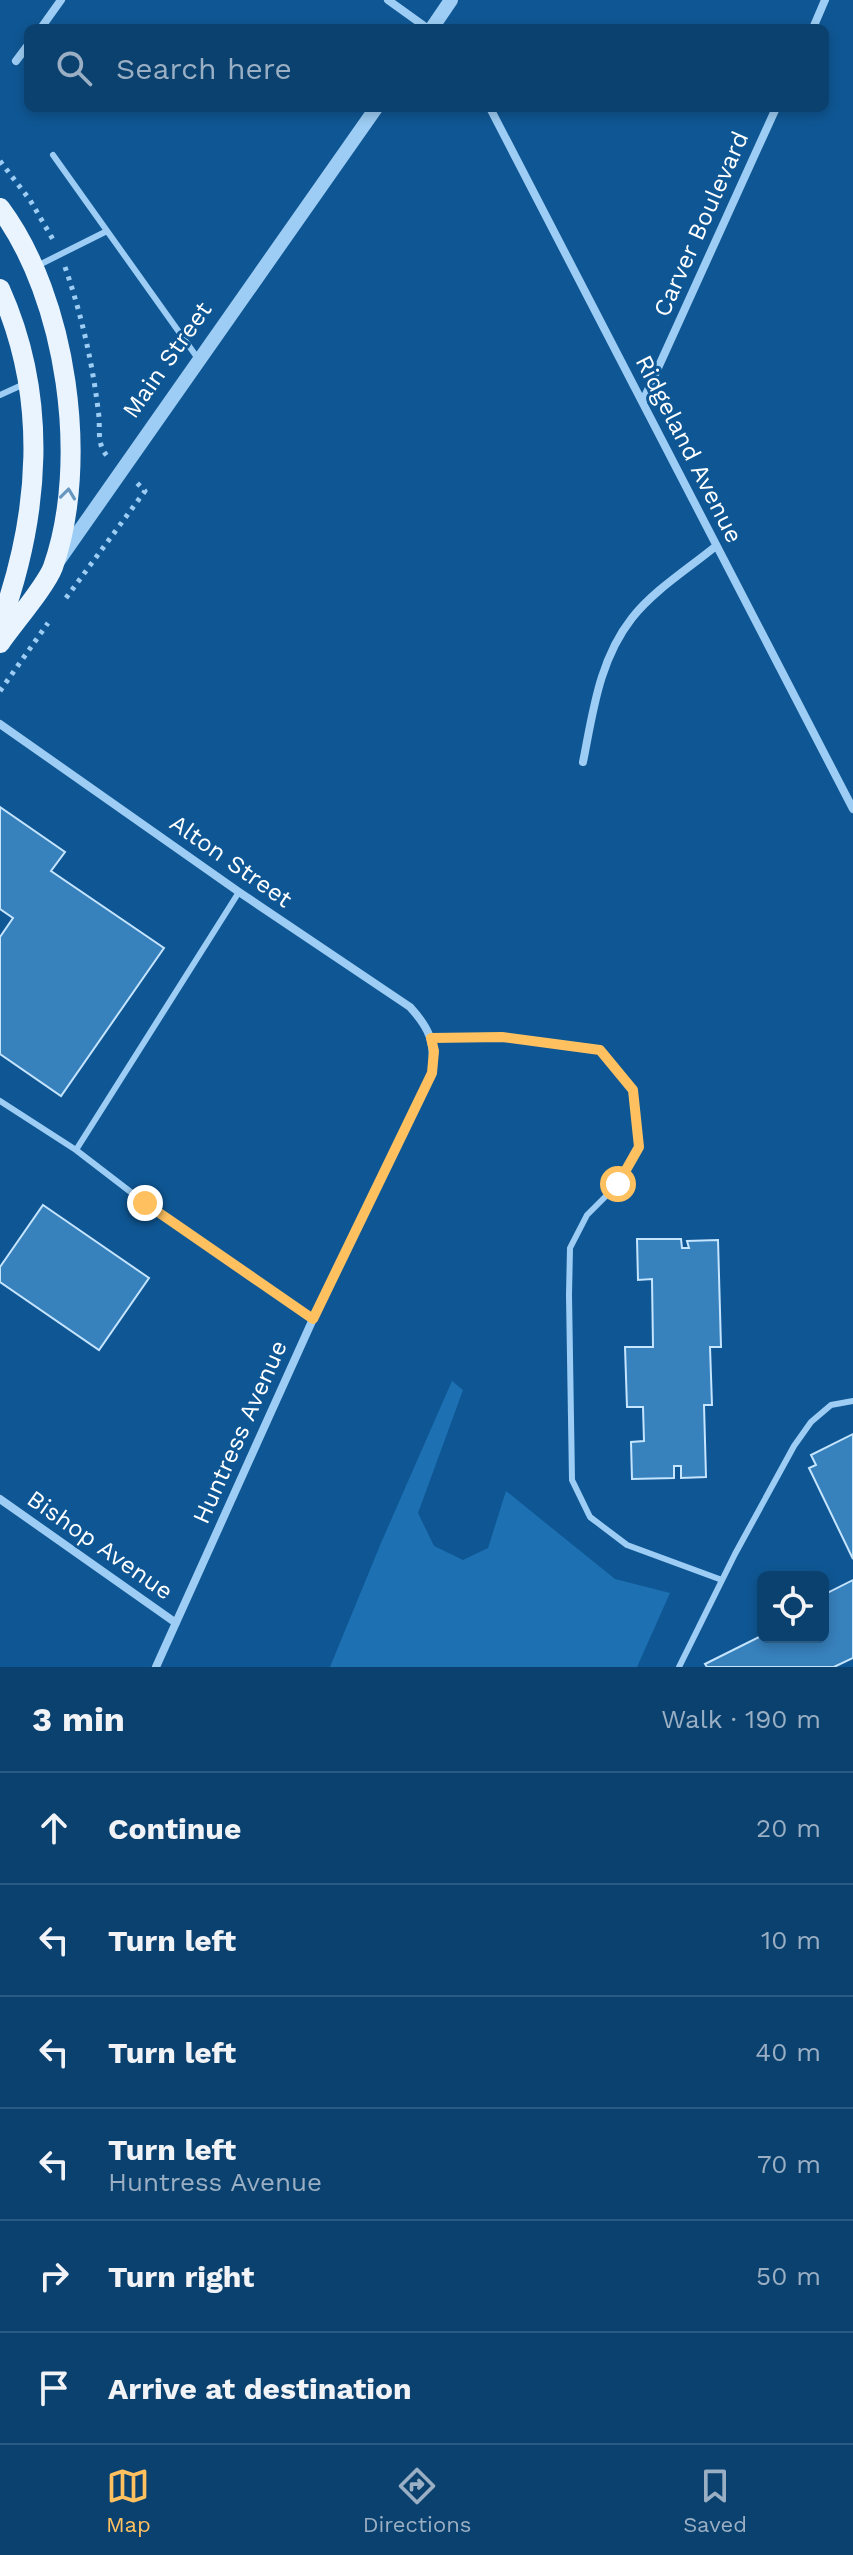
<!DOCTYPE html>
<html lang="en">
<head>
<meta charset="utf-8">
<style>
  :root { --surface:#0b416f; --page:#144874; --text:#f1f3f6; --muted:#9aafc3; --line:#2b5a82; --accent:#ffc160 }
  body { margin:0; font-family:"Work Sans",sans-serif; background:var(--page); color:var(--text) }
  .controls { position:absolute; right:24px; bottom:24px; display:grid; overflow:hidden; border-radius:12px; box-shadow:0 4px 12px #0003 }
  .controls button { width:72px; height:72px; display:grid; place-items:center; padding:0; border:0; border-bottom:2px solid var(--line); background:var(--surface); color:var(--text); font:40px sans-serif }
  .stop { position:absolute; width:24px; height:24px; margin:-18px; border:6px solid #ffc160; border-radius:50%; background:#fff }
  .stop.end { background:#ffc160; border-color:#fff; box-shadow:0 2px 8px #0008 }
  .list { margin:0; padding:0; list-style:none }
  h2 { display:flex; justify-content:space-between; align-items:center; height:104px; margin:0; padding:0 32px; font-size:34px }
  h2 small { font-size:26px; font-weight:400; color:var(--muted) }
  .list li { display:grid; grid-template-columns:52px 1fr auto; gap:24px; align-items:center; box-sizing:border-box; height:112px; padding:0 32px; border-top:2px solid var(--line) }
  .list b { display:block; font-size:30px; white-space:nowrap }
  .list p { margin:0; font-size:26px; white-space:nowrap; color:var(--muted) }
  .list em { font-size:26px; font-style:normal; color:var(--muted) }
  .icon { flex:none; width:44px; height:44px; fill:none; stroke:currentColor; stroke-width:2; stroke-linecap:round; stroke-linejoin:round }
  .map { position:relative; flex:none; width:853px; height:1667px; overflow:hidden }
  .search { position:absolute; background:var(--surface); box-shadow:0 4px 12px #0003; left:24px; right:24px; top:24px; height:88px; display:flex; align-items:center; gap:20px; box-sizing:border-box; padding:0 28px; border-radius:12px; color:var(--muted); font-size:30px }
  .sheet { height:776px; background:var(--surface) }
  nav { display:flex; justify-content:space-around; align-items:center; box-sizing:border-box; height:112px; border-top:2px solid var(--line); background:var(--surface); font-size:22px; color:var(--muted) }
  nav a { display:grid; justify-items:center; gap:4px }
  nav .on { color:var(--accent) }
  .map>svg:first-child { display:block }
  .green { fill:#1d70b2 }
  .building { fill:#3781bd; stroke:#c5e4fe; stroke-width:2 }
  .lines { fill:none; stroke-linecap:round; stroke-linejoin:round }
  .path { stroke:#9dcdf4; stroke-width:5; stroke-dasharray:4 6; stroke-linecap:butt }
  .service { stroke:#9dcdf4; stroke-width:6 }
  .minor { stroke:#9dcdf4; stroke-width:8 }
  .tertiary { stroke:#9dcdf4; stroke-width:14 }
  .primary { stroke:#eaf4ff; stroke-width:20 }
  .oneway { stroke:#6796bf }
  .route { stroke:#ffc160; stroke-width:10 }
  .labels { text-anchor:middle; stroke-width:6; stroke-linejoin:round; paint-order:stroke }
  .street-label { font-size:24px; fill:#fff; stroke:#0f5794 }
</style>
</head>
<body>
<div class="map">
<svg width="853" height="1667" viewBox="0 0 853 1667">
  <rect width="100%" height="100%" fill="#0f5794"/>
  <!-- green -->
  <path class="green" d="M452,1381L463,1390L418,1513L434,1546L463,1560L488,1548L506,1491L615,1579L670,1593L637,1667H330L381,1543Z"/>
  <!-- building -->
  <path class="building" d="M0,807L65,852L51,871L164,948L61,1096L0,1054V937L13,918L0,909Z
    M43,1205L149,1278L99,1350L0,1282V1267Z
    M637,1239H681L682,1248H689L687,1241L718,1240L721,1347H710L712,1405H704L706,1477L681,1478V1466H674V1478L632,1479L631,1442L644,1441L643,1407H627L625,1347H653L652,1279L638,1280Z
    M853,1434V1559L809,1468L816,1465L811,1455Z
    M853,1580V1658L834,1667H707L705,1664L763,1635L823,1637V1595Z"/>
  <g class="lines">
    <!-- path -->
    <path class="path" d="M0,161L30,200L55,243
      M65,267C82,316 93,365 99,417C100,433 97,445 108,457
      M66,598L145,491L136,482
      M0,691L48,623"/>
    <!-- service -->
    <path class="service" d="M53,155L199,360
      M35,267L107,231
      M0,395L22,385
      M431,1038L502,1037L600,1050L633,1090L639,1147L618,1184L587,1215L570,1248L569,1295L572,1480L590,1517L627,1545L722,1580
      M0,1101L76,1150L145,1203L313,1319
      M76,1150L239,892
      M679,1667L735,1554L794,1446L811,1422L831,1405L853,1401"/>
    <!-- minor -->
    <path class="minor" d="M388,0L427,28
      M41,28L61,0
      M813,28L825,0
      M16,61L28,45
      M490,108L853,809
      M643,401L776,108
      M0,724L239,892L410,1007C431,1030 435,1043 432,1073L313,1319L156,1667
      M583,762C593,712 599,660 632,618C654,590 688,569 716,546
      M0,1499L176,1623"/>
    <!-- tertiary -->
    <path class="tertiary" d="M432,28L451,0
      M59,560L376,108"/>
    <!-- primary -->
    <path class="primary" d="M0,208C67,298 90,462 53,567C46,586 13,624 0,643
      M0,289C49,398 40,515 0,625"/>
  </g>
  <!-- one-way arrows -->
  <defs><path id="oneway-chevron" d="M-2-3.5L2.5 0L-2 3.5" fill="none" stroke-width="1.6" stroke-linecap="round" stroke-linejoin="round" transform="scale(2)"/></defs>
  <use class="oneway" href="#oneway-chevron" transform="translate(68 494) rotate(-83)"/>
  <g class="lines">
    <!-- route -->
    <path class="route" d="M145,1203L313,1319L432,1073L434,1051L431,1038L502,1037L600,1050L633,1090L639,1147L618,1184"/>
  </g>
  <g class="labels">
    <!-- street labels -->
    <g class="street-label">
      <text transform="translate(701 224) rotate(-66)" y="8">Carver Boulevard</text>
      <text transform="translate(167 360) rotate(-55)" y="8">Main Street</text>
      <text transform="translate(689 449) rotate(63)" y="8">Ridgeland Avenue</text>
      <text transform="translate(231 861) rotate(35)" y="8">Alton Street</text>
      <text transform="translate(240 1432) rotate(-66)" y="8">Huntress Avenue</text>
      <text transform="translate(100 1545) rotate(35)" y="8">Bishop Avenue</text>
    </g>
  </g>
</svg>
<div class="controls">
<button><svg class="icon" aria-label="locate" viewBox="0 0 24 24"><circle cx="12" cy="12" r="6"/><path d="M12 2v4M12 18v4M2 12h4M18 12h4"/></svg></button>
</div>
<div class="stop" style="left:618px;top:1184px"></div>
<div class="stop end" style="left:145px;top:1203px"></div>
<div class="search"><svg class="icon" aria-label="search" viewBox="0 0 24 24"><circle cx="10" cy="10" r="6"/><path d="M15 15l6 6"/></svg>Search here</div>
</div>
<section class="sheet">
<h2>3 min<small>Walk · 190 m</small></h2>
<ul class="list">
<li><svg class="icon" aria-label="ahead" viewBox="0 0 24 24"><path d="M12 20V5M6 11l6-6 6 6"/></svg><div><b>Continue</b></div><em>20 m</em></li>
<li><svg class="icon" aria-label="left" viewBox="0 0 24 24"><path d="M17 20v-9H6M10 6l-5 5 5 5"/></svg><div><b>Turn left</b></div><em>10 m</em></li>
<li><svg class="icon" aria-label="left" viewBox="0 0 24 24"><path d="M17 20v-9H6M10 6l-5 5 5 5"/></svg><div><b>Turn left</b></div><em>40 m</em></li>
<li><svg class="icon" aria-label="left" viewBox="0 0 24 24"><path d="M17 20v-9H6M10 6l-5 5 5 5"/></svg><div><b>Turn left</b><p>Huntress Avenue</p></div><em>70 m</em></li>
<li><svg class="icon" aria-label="right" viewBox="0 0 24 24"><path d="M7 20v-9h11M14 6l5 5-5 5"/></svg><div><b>Turn right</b></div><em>50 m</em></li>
<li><svg class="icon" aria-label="arrive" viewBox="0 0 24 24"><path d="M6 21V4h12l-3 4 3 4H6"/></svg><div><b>Arrive at destination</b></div></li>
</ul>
</section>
<nav>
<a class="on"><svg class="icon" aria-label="map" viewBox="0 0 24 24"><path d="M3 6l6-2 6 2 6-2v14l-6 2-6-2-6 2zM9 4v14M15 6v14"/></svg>Map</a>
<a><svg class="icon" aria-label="directions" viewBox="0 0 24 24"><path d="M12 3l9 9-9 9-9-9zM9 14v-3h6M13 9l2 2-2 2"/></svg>Directions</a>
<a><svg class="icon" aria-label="saved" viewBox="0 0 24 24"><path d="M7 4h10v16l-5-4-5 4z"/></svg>Saved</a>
</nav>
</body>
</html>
